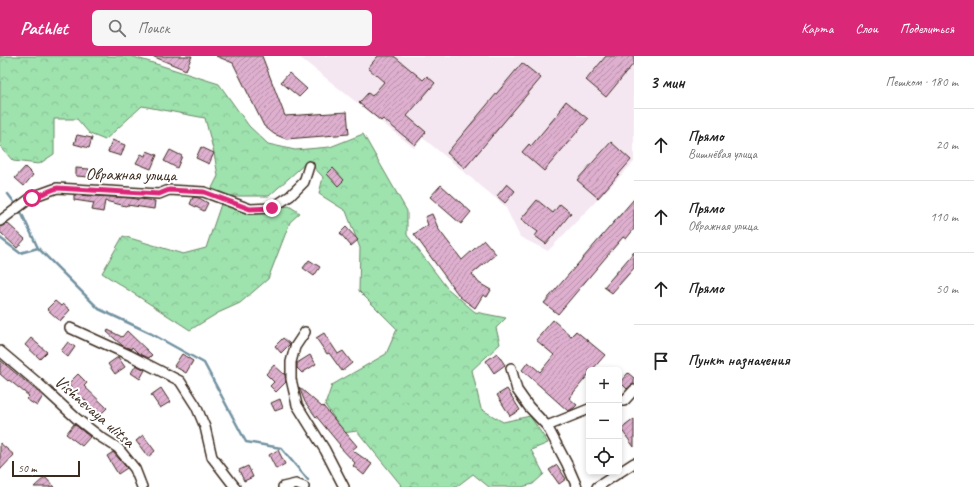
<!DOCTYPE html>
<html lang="ru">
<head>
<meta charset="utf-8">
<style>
  :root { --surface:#fff; --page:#f6f6f6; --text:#222; --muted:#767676; --line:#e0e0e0; --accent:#db2777 }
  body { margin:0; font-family:Caveat,sans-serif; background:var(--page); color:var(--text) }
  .controls { position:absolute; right:12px; bottom:12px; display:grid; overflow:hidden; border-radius:6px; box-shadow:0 2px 6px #0003 }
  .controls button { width:36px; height:36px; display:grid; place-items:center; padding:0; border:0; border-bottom:1px solid var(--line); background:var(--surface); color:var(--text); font:20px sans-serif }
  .scale { position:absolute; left:12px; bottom:10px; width:68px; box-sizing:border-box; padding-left:4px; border:2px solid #3b2a1e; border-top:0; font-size:11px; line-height:14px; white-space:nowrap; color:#3b2a1e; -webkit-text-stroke:3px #fff; paint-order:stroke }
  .stop { position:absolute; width:12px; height:12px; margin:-9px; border:3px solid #db2777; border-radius:50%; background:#fff }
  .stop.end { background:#db2777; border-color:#fff; box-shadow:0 1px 4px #0008 }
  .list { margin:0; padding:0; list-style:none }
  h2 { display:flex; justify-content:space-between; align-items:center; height:52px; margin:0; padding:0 16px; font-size:17px }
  h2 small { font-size:13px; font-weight:400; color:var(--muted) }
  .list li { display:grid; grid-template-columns:26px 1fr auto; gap:12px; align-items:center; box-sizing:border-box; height:72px; padding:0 16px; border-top:1px solid var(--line) }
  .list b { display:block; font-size:15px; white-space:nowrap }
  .list p { margin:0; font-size:13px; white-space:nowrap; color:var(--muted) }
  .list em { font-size:13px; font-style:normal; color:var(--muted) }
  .icon { flex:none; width:22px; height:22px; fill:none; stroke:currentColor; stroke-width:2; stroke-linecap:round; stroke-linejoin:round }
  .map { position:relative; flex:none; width:634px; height:431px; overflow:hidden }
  header { display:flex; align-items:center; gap:24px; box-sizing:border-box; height:56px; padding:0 20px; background:var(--accent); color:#fff }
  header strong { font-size:19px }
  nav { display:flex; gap:22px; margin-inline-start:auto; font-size:14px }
  .search { width:280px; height:36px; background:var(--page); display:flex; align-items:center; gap:10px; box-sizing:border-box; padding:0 14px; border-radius:6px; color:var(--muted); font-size:15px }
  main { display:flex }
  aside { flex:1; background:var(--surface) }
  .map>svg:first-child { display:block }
  .built { fill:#f5e7f1 }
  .forest { fill:url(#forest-crowns); stroke:#6c8666 }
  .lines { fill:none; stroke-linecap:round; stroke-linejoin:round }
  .stream { stroke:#7292a1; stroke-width:2.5 }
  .building { fill:url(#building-hatch); stroke:#3b2a1e }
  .minor-casing { stroke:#3b2a1e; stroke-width:12 }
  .minor { stroke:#fff; stroke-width:9 }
  .route { stroke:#db2777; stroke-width:5 }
  .labels { text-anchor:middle; stroke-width:4; stroke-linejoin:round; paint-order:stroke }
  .street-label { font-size:17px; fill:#3b2a1e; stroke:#fff }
</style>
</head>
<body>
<header>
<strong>Pathlet</strong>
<div class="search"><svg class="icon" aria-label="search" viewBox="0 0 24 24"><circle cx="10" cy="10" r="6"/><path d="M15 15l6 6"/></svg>Поиск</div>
<nav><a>Карта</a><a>Слои</a><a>Поделиться</a></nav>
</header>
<main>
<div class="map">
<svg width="634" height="431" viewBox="0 0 634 431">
  <defs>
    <pattern id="forest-crowns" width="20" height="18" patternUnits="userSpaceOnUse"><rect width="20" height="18" fill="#9ee2ae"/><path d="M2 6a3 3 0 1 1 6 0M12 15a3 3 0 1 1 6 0" fill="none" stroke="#89c295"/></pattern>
    <pattern id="building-hatch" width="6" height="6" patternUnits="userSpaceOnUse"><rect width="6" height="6" fill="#deafcf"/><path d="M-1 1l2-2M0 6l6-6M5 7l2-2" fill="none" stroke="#b58fa7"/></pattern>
  </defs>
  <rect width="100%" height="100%" fill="#fff"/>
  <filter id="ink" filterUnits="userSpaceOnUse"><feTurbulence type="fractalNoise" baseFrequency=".025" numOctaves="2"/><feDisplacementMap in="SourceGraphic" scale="8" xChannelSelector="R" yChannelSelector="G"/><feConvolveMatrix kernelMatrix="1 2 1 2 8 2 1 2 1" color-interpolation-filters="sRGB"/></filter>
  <g filter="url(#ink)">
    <!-- built -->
    <path class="built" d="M298,0H634V106L548,195L520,181L505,150L423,82L414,92Z"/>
    <!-- forest -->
    <path class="forest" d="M0,0H131L219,28L249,70L268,88L295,94L330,91L363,78L407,155V179L447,232L475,256L506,262L496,272L500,288L472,314L481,353L503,366L530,360L548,387L531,394L544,418L533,428L522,431H489L473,418L456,431H399L401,429L357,375L343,377L344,376L325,349L332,329L386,298L397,273L359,235L360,192L346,155L319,138L323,121L308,105L269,140H228L211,134L218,120L214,97L205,62L142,50L105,84L90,78L77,63H54V98L39,108L13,105L0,90Z
      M221,148L260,155L289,150L300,157L290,166L268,223L240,247L218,257L190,274L102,217L123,180L183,198L206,192Z"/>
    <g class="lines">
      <!-- stream -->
      <path class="stream" d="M8,138L20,154L38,192
        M0,182L20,197L38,192L99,253L150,277L204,307L246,386L281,392L308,424"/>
    </g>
    <!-- building -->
    <path class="building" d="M152,0H192L186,14Z
      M216,0H262L285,60L347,56L349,78L286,83L274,78L264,70L233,7Z
      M378,0H394L423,24L427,20L435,27L407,60L426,76L415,89L383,63L381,65L359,47L368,37L372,40L384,26L368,12Z
      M606,0H634V7L606,41L586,24Z
      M522,7L541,22L465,112L447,97Z
      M289,17L307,33L299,41L281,26Z
      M566,45L588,63L544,115L522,96L529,88L531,90L561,54L560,53Z
      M77,79L92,82L89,92L74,88Z
      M112,84L125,89L121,100L108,96Z
      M611,86L631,104L598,142L577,124Z
      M201,91L214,97L209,108L196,102Z
      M170,94L182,100L177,112L164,105Z
      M147,95L157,99L151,113L136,107L141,98L145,100Z
      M25,111L33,119L24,130L15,122Z
      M76,112L89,113V121L76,120Z
      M333,112L344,124L338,130L327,118Z
      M507,128L515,135L505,147L497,140Z
      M441,129L471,156L461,168L430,141Z
      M74,139L132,142L139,144L140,143L155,145L154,153L127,149L126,150L105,145L103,156L92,154L94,147L74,144Z
      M193,141L199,142L208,147L204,155L190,148Z
      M634,143V173L626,183L623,181L558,258L544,247Z
      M537,144L553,157L560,148L571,157L546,188L535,180L538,176L521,163Z
      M432,158L439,174L462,204L484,184L496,198L472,218L479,227L491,234L487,241L483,239L475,252L460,241L414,178L428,169L425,161Z
      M7,167L25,183L17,192L0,176V171Z
      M346,171L358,184L351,190L340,177Z
      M634,196V212L612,237L604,231Z
      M309,204L320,211L314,220L303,212Z
      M55,245L61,250L63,248L70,254L60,265L47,253Z
      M553,264L571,280L576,275L605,299L592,314H589V318L569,342L577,349L574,352L568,355L522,314L528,306L540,316L554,299L536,284Z
      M108,274L122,281L127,275L152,299L149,302L138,297L132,291L131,293L123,290L107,276Z
      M324,277L338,298L343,295L352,307L342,315L329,297L327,298L316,282Z
      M31,282L47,296L40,303L25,289Z
      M283,282L290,288L281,297L275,290Z
      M68,286L75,291L68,301L61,295Z
      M497,297L505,309L494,317L486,305Z
      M182,298L193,305L186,317L174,310Z
      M310,299L316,308L302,317L297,312V307Z
      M118,301L125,311L115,318L108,308Z
      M0,304L43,340L37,350L26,343L29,340L9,324L8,325L0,318Z
      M136,309L145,314L140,323L131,317Z
      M274,309L285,319L286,326L276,336L270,330L274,326L266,318Z
      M628,317L634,322V328L627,333L620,326Z
      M78,318L87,327L84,330L107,352L98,361L84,348L86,345L68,328Z
      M299,331L322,351L323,350L357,390L352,394L372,408L364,419L353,410L355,407L339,390L340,389L316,360V361L305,346Z
      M161,332L170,346L160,352L151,339Z
      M507,333L520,354L510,360L497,339Z
      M280,343L283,352L275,355L271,347Z
      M634,363V391L621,373Z
      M74,368L90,381L82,390L66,378Z
      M143,379L155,395L148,401L136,385Z
      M0,387L14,399L0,414Z
      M278,394L285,408L276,413L269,399Z
      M113,396L127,412L118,418L107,400Z
      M557,409L566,423L559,428L549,414Z
      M248,410L253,421L244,425L239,414Z
      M45,421L54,431H34Z"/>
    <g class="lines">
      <!-- minor casing -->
      <g class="minor-casing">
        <path id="minor" d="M0,165L32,141L57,132L159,138L169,134L204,136L250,153L272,152L290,140L304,126L309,110
          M70,272L129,299L180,325L196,350L205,371L212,401L235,431
          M305,276L295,291L291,306V323L297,349L325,394L344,431
          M0,295L38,327L76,362L99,380L118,392L135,413L142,431
          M511,312L517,334L529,351L547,370L567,408L577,431
          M619,345H624L634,334
          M547,370L589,353
          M283,431L296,428L304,431
          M597,431L634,407"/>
      </g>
      <!-- minor -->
      <use href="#minor" class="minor"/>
    </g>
  </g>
  <g class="lines" filter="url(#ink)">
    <!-- route -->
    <path class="route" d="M32,142L57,132L159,138L169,134L204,136L250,153L272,152"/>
  </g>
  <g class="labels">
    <!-- street labels -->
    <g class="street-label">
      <text transform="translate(131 118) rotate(1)" y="6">Овражная улица</text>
      <text transform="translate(95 355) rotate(41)" y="6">Vishnevaya ulitsa</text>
    </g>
  </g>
</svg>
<div class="controls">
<button>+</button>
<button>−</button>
<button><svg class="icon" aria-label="locate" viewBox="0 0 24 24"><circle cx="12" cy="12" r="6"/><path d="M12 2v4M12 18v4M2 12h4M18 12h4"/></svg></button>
</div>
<div class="scale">50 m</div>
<div class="stop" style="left:32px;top:142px"></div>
<div class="stop end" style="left:272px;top:152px"></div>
</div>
<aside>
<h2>3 мин<small>Пешком · 180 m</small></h2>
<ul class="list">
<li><svg class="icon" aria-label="ahead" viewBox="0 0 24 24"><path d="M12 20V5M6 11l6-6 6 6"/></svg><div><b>Прямо</b><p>Вишнёвая улица</p></div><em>20 m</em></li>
<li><svg class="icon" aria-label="ahead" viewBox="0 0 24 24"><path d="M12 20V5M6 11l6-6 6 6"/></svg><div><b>Прямо</b><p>Овражная улица</p></div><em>110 m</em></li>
<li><svg class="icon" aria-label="ahead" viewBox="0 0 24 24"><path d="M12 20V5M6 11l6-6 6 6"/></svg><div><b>Прямо</b></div><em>50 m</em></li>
<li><svg class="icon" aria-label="arrive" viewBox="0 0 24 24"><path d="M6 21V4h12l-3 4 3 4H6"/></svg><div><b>Пункт назначения</b></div></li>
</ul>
</aside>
</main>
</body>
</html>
